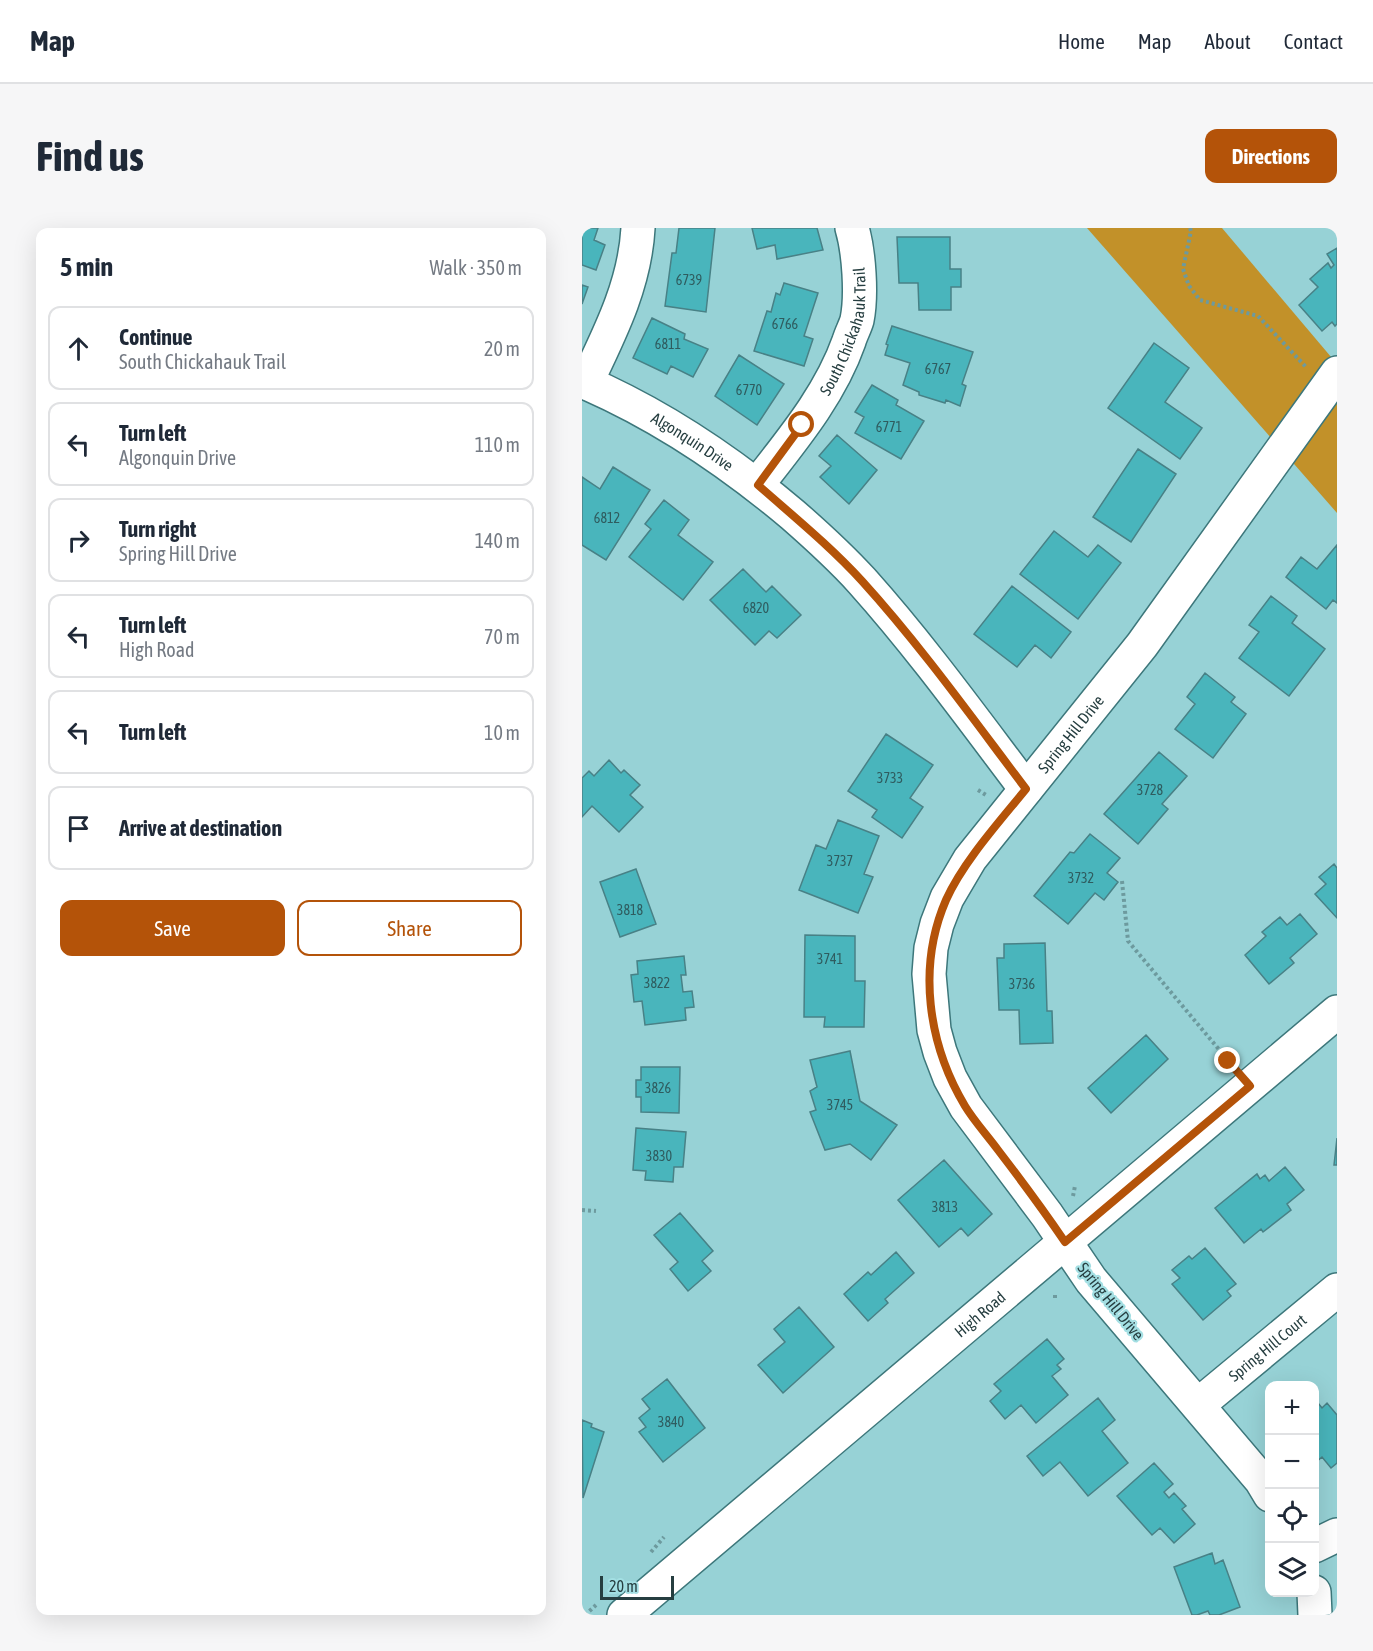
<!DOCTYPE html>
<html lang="en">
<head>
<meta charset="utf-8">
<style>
  :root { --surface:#fff; --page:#f6f6f7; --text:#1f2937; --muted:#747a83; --line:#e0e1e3; --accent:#b45309 }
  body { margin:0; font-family:"Asap Condensed",sans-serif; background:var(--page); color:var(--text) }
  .controls { position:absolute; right:18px; bottom:18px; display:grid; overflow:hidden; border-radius:12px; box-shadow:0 6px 24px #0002 }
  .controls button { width:54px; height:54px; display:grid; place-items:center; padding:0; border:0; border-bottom:2px solid var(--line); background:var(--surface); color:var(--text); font:30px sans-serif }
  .scale { position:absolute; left:18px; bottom:15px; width:74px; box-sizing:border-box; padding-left:6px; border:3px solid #263e40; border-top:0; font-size:16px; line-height:21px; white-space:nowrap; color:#263e40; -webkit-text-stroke:4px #a3dfe3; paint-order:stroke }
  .stop { position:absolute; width:18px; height:18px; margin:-14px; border:4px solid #b45309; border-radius:50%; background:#fff }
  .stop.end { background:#b45309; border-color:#fff; box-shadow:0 2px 6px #0008 }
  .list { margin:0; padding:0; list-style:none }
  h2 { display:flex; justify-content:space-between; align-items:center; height:78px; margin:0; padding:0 24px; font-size:26px }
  h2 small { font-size:20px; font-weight:400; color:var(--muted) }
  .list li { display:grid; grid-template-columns:39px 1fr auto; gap:18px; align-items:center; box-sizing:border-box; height:84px; margin:0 12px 12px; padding:0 12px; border:2px solid var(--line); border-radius:12px }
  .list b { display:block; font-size:22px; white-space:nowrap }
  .list p { margin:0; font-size:20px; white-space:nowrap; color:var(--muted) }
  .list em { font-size:20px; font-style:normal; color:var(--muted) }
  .actions { display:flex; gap:12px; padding:18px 24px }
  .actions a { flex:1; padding:14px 0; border:2px solid var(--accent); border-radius:12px; text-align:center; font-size:21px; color:var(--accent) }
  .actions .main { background:var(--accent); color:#fff }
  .icon { flex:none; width:33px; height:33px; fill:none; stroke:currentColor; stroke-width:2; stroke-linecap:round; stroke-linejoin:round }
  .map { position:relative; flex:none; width:755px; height:1387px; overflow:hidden; border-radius:12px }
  header { display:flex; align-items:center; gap:36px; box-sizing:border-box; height:84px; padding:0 30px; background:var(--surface); border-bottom:2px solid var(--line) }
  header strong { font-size:28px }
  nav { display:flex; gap:33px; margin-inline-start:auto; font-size:21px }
  .intro { display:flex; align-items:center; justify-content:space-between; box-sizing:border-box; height:144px; padding:0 36px }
  h1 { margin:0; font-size:42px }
  .button { padding:15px 27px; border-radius:12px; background:var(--accent); color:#fff; font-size:21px; font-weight:700 }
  main { display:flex; gap:36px; padding:0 36px }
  aside { flex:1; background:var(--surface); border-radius:12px; box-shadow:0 6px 24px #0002 }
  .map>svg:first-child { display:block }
  .green { fill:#c29129 }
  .building { fill:#49b5bc; stroke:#488186; stroke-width:1.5 }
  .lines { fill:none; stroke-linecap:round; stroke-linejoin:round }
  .minor-casing { stroke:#3d777b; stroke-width:36 }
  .path { stroke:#6d9a9e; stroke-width:4; stroke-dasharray:3 3; stroke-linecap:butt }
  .minor { stroke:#fff; stroke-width:33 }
  .route { stroke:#b45309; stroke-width:8 }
  .labels { text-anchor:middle; stroke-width:4.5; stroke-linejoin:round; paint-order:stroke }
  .number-label { font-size:14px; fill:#2f5c5f }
  .street-label { font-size:16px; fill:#263e40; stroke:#a3dfe3 }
</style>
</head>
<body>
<header>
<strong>Map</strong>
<nav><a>Home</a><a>Map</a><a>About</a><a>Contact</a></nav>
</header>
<div class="intro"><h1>Find us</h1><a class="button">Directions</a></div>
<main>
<aside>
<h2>5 min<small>Walk · 350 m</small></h2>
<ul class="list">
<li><svg class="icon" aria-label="ahead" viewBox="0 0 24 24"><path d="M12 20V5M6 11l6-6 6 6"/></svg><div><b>Continue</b><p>South Chickahauk Trail</p></div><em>20 m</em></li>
<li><svg class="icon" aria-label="left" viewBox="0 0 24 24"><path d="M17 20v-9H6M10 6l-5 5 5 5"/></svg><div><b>Turn left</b><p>Algonquin Drive</p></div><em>110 m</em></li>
<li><svg class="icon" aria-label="right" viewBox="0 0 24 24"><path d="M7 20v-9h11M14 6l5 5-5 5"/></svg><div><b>Turn right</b><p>Spring Hill Drive</p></div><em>140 m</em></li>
<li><svg class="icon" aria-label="left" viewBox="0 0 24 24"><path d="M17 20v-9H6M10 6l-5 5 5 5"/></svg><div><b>Turn left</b><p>High Road</p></div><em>70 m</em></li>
<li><svg class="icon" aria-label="left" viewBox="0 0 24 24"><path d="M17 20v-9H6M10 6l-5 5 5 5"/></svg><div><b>Turn left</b></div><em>10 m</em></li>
<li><svg class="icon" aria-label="arrive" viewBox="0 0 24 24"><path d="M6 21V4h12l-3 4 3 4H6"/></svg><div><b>Arrive at destination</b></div></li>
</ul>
<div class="actions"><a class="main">Save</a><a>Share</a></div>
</aside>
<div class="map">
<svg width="755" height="1387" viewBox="0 0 755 1387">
  <rect width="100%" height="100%" fill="#97d2d6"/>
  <!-- green -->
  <path class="green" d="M505,0H640L755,136V285Z"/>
  <!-- building -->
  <path class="building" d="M0,0H16L12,12L23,17L14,42L0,37Z
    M97,0H133L124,84L83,78L90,25H94Z
    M170,0H235L241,22L195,31L193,17L175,21Z
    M315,9H368V41H379V59H369V82H337L336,55H317Z
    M755,20V96L753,98L750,94L740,103L717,77L736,59L728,51L746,35L749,40L752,37L745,26Z
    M202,55L236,65L222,108L231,111L222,138L172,123L185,83L189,84L194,65L198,67Z
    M0,57L6,59L0,76Z
    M70,90L103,106L102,111L126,121L111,149L89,138L85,146L51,130Z
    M310,98L391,124L380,156L384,158L378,178L364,172L363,175L337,167V164L321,157L328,135L303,127L306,117L304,116Z
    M572,115L607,140L583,174L620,200L598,231L526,180Z
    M157,127L202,156L175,197L133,168Z
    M290,157L316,172L314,177L342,193L319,231L273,205L282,189L273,184Z
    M255,207L295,242L267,276L238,249L249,238L237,228Z
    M556,221L594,246L549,314L511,289Z
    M31,239L68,262L24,332L0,317V249L18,261Z
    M82,272L107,292L96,307L131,334L101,372L47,329L69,301L63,296Z
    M472,303L506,329L516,317L539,335L496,391L438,346Z
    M755,317V375L751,372L744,381L704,349L719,329L735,341Z
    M161,341L184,364L190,358L219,387L195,410L187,403L173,417L128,372Z
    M430,358L489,404L469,430L453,417L435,439L392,406Z
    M689,368L715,388L710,395L743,421L707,468L657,430L677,404L667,397Z
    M623,445L653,469L649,474L664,486L631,530L593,501L613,476L605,469Z
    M304,506L351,537L328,570L341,579L320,610L290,589L295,582L266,563Z
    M577,524L605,548L580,576L586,581L556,616L522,586Z
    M27,532L39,545L42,542L58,557L48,567L61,579L37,604L10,578L0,589V550L7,543L12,548Z
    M256,592L297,608L282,646L291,649L276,685L217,662L234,617L244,621Z
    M508,606L538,630L525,645L536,654L522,672L513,665L486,696L452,668L488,624L492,625Z
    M752,636L755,640V690L733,666L744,656L737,649Z
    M54,641L74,696L38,709L18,654Z
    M718,686L735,706L708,730L712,735L687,756L663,727L684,708L680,704L698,689L705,697Z
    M223,707L273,708V753H283L282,799H242L243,789H222Z
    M463,715L465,783H470L471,815L438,816L437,782H417L415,730H422V716Z
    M102,728L104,747H99L101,764L110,763L112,779L103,780L104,792L63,797L60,773L52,774L49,747L56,746L55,733Z
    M564,807L586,831L529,885L506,860Z
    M268,823L278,873L315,897L289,932L268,916L243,922L228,884L234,882L228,863L235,859L228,832Z
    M59,839H98L97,885L59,884V869H54V852H59Z
    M54,900L104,904L101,939H92L91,954L63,952L64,943L51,942Z
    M755,910V937H752Z
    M362,932L410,986L386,1008L379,1000L357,1019L316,972Z
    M703,939L722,962L705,976L709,982L681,1004L679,1001L662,1015L633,980L675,946L678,951L683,947L687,953Z
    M98,985L131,1023L120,1033L129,1043L106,1063L88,1041L96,1034L72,1007Z
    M623,1020L654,1056L645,1063L649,1068L621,1092L590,1056L598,1050L590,1042L607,1028L610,1031Z
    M314,1024L332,1045L303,1071L306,1075L286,1093L262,1066L286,1044L289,1047Z
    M217,1079L252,1119L201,1165L176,1137L203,1114L192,1101Z
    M465,1111L482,1131L475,1137L479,1141L470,1148L486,1167L454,1195L439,1177L423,1191L408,1173L419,1163L412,1156Z
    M85,1151L123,1200L81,1234L57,1204L64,1199L57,1190L68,1181L60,1171Z
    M516,1170L533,1192L520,1203L546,1235L506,1268L478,1234L461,1248L445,1228Z
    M732,1170L740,1180L745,1175L755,1187V1235L749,1240L740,1229L734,1234L732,1233Z
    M0,1192L10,1196L9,1199L22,1204L1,1270Z
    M572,1235L591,1256L582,1264L587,1270L592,1265L604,1278L600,1281L613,1296L592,1315L578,1300L570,1307L535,1268Z
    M630,1325L633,1336L641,1332L658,1379L637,1387H628L626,1383L615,1387H610L592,1339Z"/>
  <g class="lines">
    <!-- minor casing -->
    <g class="minor-casing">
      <g id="minor">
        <path id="s1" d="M0,153C77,186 147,233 211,287C235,308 259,330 280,353C339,419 391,491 444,561"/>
        <path d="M4,155C28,105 53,56 56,0"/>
        <path id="s2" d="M175,257C210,212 248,167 267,113C269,106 273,99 275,92C280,67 277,24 270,0"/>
        <path id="s3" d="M616,1177L755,1062"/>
        <path id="s4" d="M688,1267L679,1252L509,1052L465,987L384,879L368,850L358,824L352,802L347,746L349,720L355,696L365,670L388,631L560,417L755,145"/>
        <path d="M732,1318L755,1307"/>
        <path d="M732,1364L733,1387"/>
        <path id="s5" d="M42,1387L755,784"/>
      </g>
    </g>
    <!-- path -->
    <path class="path" d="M608,0L609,3L601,41L607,58L618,72L676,88L724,139
      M396,562L404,567
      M540,653L546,713L650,837
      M491,968L493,958
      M0,982L14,983
      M473,1070V1064
      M69,1324L82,1309
      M3,1387L14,1377"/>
    <!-- minor -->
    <use href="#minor" class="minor"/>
  </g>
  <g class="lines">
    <!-- route -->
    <path class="route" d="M220,197L176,257C211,288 248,318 280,353C339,418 391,491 444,561C418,593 381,634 364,672C335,739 346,816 383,878C392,893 405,907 416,922C439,952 462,983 483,1014L668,858L646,833"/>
  </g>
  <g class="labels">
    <!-- number labels -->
    <g class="number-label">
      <text x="107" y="57">6739</text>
      <text x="203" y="101">6766</text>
      <text x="86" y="121">6811</text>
      <text x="356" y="146">6767</text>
      <text x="167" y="167">6770</text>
      <text x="307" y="204">6771</text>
      <text x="25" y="295">6812</text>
      <text x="174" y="385">6820</text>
      <text x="308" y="555">3733</text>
      <text x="568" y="567">3728</text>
      <text x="258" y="638">3737</text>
      <text x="499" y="655">3732</text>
      <text x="48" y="687">3818</text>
      <text x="248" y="736">3741</text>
      <text x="75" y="760">3822</text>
      <text x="440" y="761">3736</text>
      <text x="76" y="865">3826</text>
      <text x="258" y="882">3745</text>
      <text x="77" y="933">3830</text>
      <text x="363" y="984">3813</text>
      <text x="89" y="1199">3840</text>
    </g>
    <!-- street labels -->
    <g class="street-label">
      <text dy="6" stroke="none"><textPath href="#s2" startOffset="180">South Chickahauk Trail</textPath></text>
      <text dy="6" stroke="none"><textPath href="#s1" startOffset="126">Algonquin Drive</textPath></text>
      <text dy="6" stroke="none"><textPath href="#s4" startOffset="918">Spring Hill Drive</textPath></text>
      <text transform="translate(529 1073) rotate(51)" y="6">Spring Hill Drive</text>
      <text dy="6" stroke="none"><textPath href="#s5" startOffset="466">High Road</textPath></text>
      <text dy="6" stroke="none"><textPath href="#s3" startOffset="90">Spring Hill Court</textPath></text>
    </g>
  </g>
</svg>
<div class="controls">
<button>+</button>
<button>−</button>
<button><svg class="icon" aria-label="locate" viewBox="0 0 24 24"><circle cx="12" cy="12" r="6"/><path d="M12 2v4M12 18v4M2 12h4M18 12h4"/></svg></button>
<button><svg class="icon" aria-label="layers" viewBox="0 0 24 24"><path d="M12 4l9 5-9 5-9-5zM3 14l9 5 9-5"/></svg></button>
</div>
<div class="scale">20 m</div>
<div class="stop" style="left:220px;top:197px"></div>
<div class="stop end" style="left:646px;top:833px"></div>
</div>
</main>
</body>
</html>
